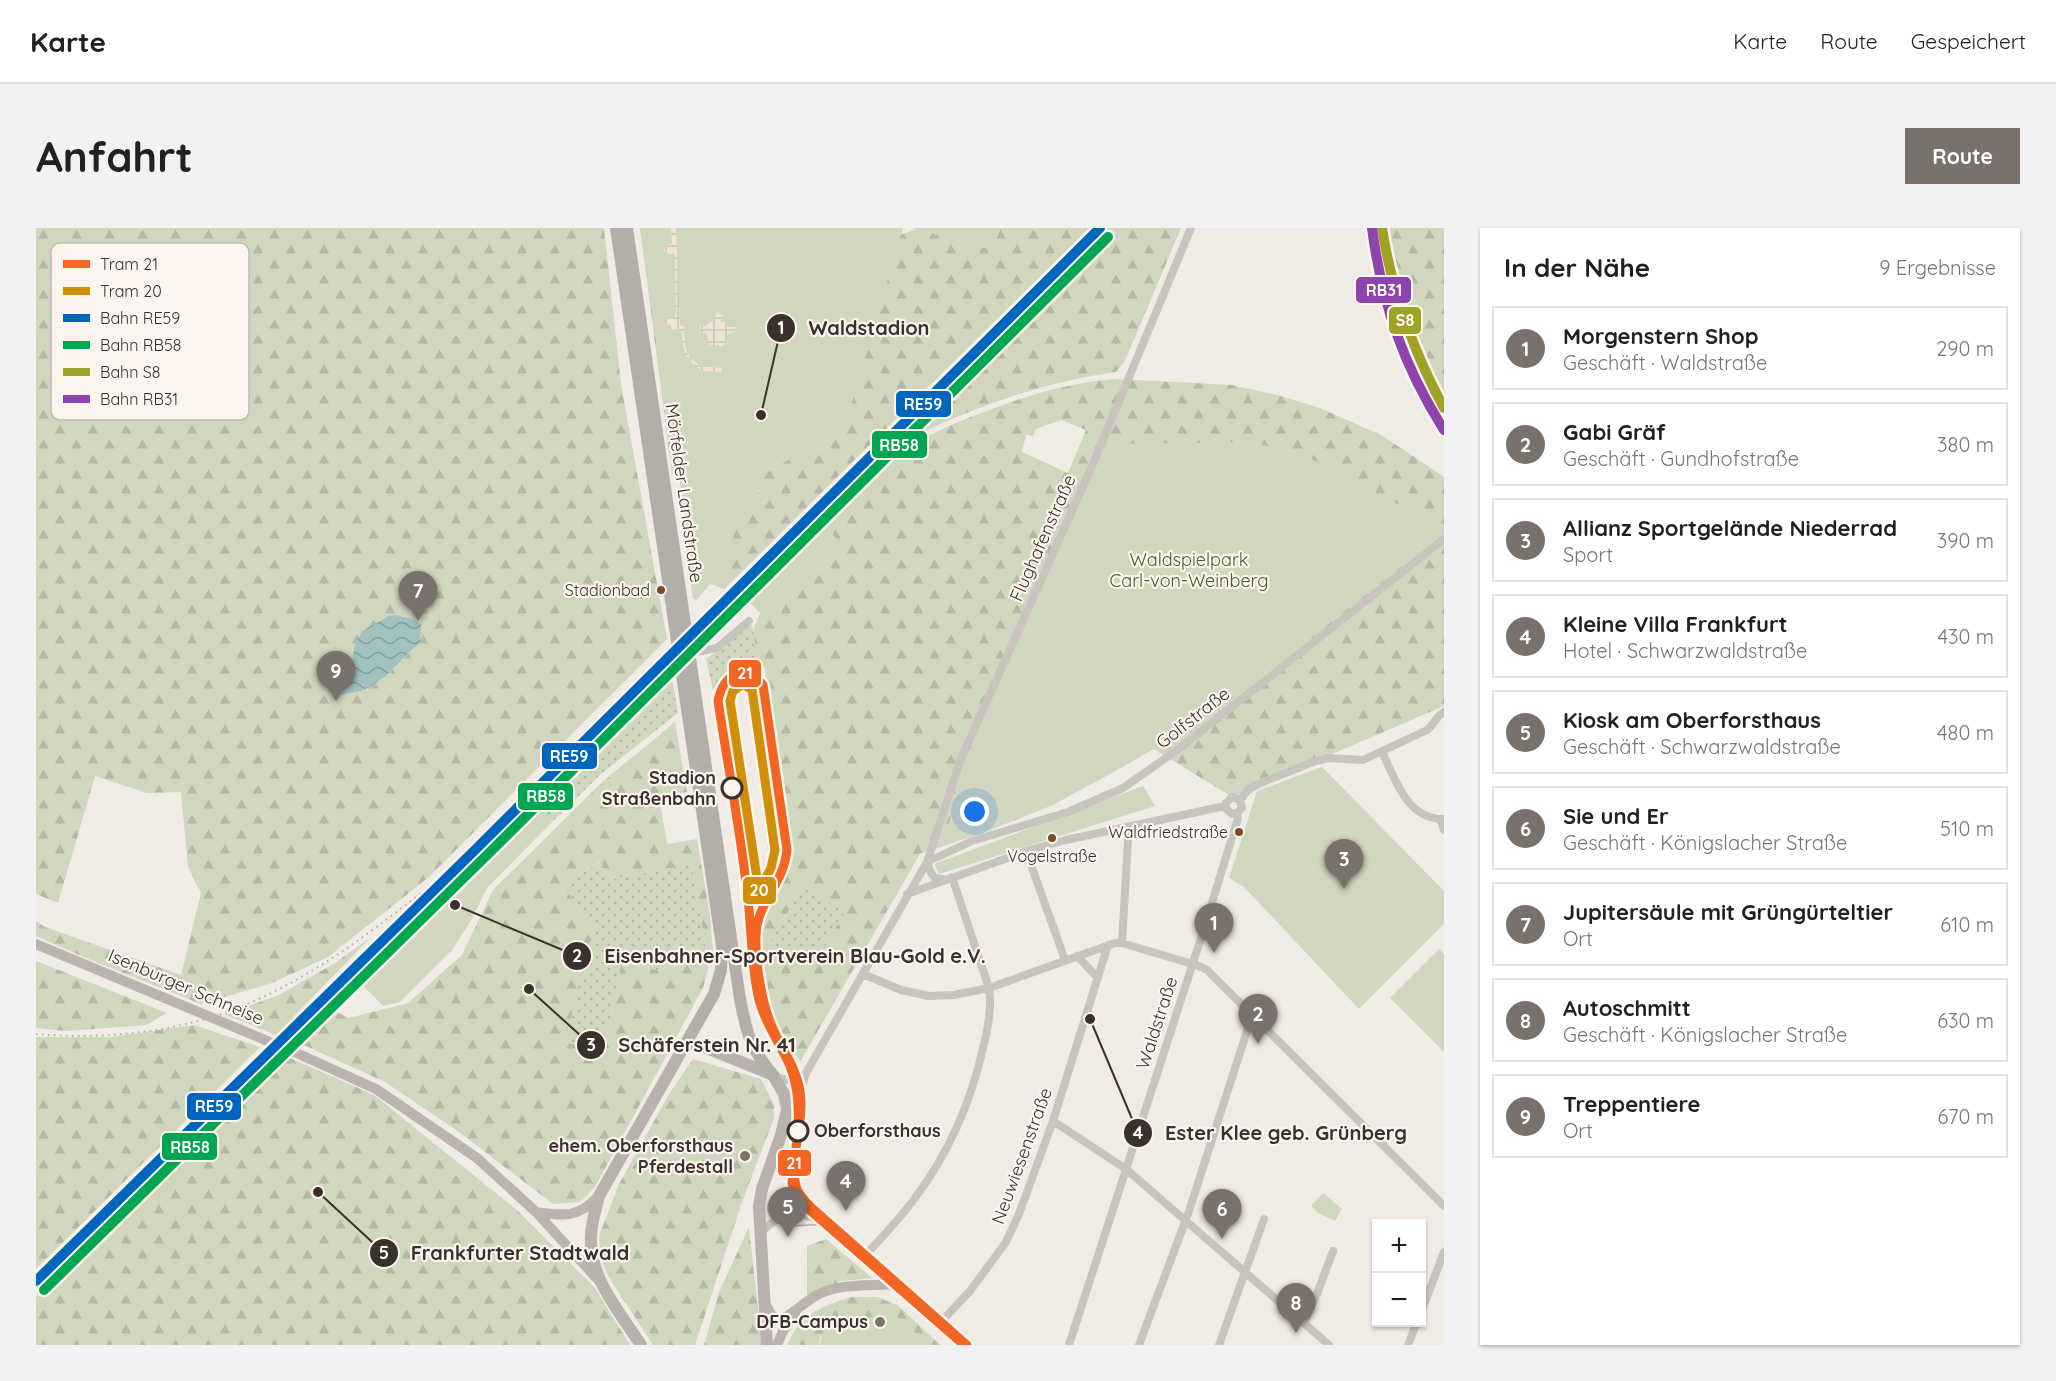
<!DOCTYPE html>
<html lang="de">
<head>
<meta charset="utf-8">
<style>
  :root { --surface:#fff; --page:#f2f2f2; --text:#202124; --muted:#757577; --line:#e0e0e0; --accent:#7a716c }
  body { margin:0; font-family:Quicksand,sans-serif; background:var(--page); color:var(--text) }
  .controls { position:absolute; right:18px; bottom:18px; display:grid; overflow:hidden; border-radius:0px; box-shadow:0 2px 4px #0004 }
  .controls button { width:54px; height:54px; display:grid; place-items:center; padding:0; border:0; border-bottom:2px solid var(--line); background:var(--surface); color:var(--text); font:30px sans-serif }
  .you { position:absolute; left:939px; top:584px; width:21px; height:21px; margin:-15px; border:4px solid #fff; border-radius:50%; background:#1a73e8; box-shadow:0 0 0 9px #1a73e833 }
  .badge { display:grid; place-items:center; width:39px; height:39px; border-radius:50%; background:var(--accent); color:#fff; font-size:20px; font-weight:700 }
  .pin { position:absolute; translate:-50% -50px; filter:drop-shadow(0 2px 3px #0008) }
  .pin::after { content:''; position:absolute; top:32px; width:21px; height:18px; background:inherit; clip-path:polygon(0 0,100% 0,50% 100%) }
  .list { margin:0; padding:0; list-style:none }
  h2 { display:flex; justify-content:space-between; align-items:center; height:78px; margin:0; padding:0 24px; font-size:26px }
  h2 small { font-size:20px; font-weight:400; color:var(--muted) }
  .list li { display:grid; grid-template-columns:39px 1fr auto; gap:18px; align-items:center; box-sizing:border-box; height:84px; margin:0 12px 12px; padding:0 12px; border:2px solid var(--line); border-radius:0px }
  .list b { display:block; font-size:22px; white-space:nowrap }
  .list p { margin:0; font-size:20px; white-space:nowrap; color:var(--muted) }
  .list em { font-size:20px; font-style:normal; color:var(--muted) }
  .map { position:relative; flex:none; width:1408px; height:1117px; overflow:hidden; border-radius:0px }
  header { display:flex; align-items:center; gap:36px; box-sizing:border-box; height:84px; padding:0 30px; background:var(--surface); border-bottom:2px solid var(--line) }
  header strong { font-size:28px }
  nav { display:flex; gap:33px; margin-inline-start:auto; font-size:21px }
  .intro { display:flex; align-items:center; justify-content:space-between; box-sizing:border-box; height:144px; padding:0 36px }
  h1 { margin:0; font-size:42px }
  .button { padding:15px 27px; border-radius:0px; background:var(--accent); color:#fff; font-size:21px; font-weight:700 }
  main { display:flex; gap:36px; padding:0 36px }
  aside { flex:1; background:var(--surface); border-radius:0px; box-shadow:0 2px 4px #0004 }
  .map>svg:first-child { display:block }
  .grass { fill:url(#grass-dots) }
  .forest { fill:url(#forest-firs); fill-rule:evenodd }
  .park { fill:#d1d6bf }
  .plaza { fill:url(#plaza-grid) }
  .water { fill:url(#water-waves) }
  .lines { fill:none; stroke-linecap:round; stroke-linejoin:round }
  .minor { stroke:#c9c3be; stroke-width:8 }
  .secondary { stroke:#bab3ae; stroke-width:10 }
  .primary { stroke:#b8b1ad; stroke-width:12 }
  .trunk { stroke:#b4aea8; stroke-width:12 }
  .tram { stroke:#b1aca8; stroke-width:1.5 }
  .rail { stroke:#b1aca8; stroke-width:2; stroke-dasharray:1.5 4.5; stroke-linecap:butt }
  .rail-1-casing { stroke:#fbf5ee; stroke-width:15 }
  .rail-2-casing { stroke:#fbf5ee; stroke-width:15 }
  .rail-3-casing { stroke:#fbf5ee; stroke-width:15 }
  .rail-4-casing { stroke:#fbf5ee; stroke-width:15 }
  .rail-1 { stroke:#0065bd; stroke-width:10 }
  .rail-2 { stroke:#00a651; stroke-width:10 }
  .rail-3 { stroke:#a0a226; stroke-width:10 }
  .rail-4 { stroke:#8e44ad; stroke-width:10 }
  .tram-1-casing { stroke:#fbf5ee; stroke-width:14 }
  .tram-2-casing { stroke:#fbf5ee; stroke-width:14 }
  .tram-1 { stroke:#f26522; stroke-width:9 }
  .tram-2 { stroke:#d18e09; stroke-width:9 }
  .bus-dot { fill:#7a4b2a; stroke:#fbf5ee; stroke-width:2 }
  .stop-dot { fill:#fbf5ee; stroke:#3b302b; stroke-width:3 }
  .poi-dot { fill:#7a716c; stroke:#fbf5ee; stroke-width:2 }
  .labels { text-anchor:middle; stroke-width:4.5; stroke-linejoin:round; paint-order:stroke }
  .bus-label { font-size:16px; fill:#3b302b; stroke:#fbf5ee; text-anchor:end }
  .street-label { font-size:18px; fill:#3b302b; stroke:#fbf5ee }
  .park-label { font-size:18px; fill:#4a5a2e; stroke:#fbf5ee }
  .stop-label { font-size:18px; font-weight:bold; fill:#3b302b; stroke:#fbf5ee; text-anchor:end }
  .poi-label { font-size:18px; font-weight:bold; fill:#3b302b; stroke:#fbf5ee; text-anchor:end }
  .key { fill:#fbf5ee; stroke:#c1bab4; stroke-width:1.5 }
  .key-label { font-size:16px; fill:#3b302b }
  .leader { fill:none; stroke:#3b302b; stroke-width:2 }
  .callout-dot { fill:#3b302b; stroke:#fbf5ee; stroke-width:2 }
  .mark-label { font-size:18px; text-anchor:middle; font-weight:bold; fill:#fff }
  .callout-label { font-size:20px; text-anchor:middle; font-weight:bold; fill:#3b302b; stroke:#fbf5ee; stroke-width:4.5; stroke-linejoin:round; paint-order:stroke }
  .line-badge { stroke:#fbf5ee; stroke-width:2 }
  .badge-label { font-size:16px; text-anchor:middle; font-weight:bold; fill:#fff }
</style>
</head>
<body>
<header>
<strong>Karte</strong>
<nav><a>Karte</a><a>Route</a><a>Gespeichert</a></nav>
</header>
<div class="intro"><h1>Anfahrt</h1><a class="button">Route</a></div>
<main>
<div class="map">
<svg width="1408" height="1117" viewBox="0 0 1408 1117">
  <defs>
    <pattern id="grass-dots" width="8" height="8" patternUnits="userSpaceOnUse" patternTransform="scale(1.5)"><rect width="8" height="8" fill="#d1d6bf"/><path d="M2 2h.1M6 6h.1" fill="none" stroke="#b4b8a4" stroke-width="1.8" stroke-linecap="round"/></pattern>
    <pattern id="forest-firs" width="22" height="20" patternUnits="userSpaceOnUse" patternTransform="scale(1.5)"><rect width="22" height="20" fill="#d1d6bf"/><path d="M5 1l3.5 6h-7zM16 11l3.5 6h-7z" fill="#b4b8a4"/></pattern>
    <pattern id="plaza-grid" width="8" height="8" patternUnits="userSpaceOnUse" patternTransform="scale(1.5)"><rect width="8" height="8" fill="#eee3d5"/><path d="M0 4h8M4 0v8" fill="none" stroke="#cdc3b7"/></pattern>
    <pattern id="water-waves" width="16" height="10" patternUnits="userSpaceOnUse" patternTransform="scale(1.5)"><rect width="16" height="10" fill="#a1c2c1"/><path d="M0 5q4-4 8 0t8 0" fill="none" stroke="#849e9d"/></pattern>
  </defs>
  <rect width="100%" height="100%" fill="#f0ebe5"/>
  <!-- grass -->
  <path class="grass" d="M712,389C716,399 724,415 721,426C715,448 687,437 680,463L677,462L670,431L681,423L679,416L689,411Z
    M634,439L642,485L565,546L516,594L499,576Z
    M565,633L576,651L656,636L670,721L662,733L619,742L586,733L568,822L530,815L548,725L559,704L527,657Z
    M767,659L810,684L775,741L733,715Z"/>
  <!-- forest -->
  <path class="forest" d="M0,0H568L585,156L631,411L393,649L292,729L236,755L165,776L50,730L0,708V693L9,699L145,747L165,665L152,639L145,564L111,565L59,548L22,675L0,666ZM360,387L373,390L384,415C371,425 343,459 330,461C321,462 310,459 301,458L313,447L353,389Z
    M604,0H740L864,7L881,1L957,22L964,0H1053L692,357L683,343C691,324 708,271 725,261L642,203L641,246H636Z
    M1071,0H1145L1089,133L1080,144C1010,154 949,175 885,205L870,199Z
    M1353,0H1408V167C1380,116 1356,58 1353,0Z
    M1079,151L1196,157L1241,167L1284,180L1347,208L1408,249V478L1196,569L1118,521L1017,577L949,604L884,626L764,834C757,822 747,813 740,800C732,783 721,714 726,696C732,674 747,655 755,634L729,439L709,441L721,426L717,403L724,385L707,367C761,315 815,260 878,217C897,204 921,194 943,186C988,168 1031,155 1079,151ZM1025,192L1050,202L1032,245L986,224L990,207L997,208L1000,201ZM767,659L809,684L775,741L733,715Z
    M639,494L651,564L623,568L631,616L661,611L674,688L677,723L667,760L559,959L544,974L517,976L423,904L349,854L261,814L294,781L313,790L372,775L426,727L457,662L565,555ZM564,633L576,651L656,636L670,721L662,733L619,742L586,733L568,822L530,815L548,725L559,704L527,657Z
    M335,709L240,807L188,786L241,768L299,735Z
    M0,733L131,785L110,797L30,803L0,800Z
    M158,797L224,819L0,1041V809H75Z
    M245,826L338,867L482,983L559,1060L594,1117H0V1069Z
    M657,831L725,851L738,877V890L705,977L659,1117H617L572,1048L565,1030L563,1008L583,956L633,866Z
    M713,999L726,1117H668L683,1064Z
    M790,1011L836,1050L805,1053L771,1067V1018Z
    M815,1069H841L861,1077L905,1117H862L848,1101L784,1108L783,1117H751C766,1084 784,1080 815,1069Z"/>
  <!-- park -->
  <path class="park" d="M604,0H867L811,192L802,203L720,251L725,261L720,264L725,273L710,279L683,343L692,357L688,361L674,356L661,372L657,371L646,294L648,287L636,183H630Z
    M875,0H964L957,22Z
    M1215,214L1268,227L1408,300V304C1272,412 1137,529 973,594C953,602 930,615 908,611L937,515L1068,216Z
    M785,295L806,316L733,387L711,367Z
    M1286,539L1408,663V696L1323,781L1208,659L1193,650L1221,563Z
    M1107,558L1119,578L903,646L898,636Z
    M499,576L516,594L451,660L434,694L416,722L364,774L347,778L320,750Z
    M1403,721L1408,726V824L1354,770Z
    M1287,965L1306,981L1299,993L1282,985L1275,978Z
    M854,1083L894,1117H784L786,1105Z"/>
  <!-- plaza -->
  <path class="plaza" d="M635,0H640L644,98H648L649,117L651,124L654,130L664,138L686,140V144L669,143L660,139L649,126L645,101H635V97L629,96V91H638L640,84L639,26H631L627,23L631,17L636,16Z
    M682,84L687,88L684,94H690L692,99H700L699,104L692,106L689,116L684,119L683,117H680L678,119L672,115L671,106L664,104V98H670L674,94H680L677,89Z
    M706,446V450L694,454L695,459L689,460L693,493L699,492L702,512L699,513L686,481L684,469L690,454L696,449Z"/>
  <!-- water -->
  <path class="water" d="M360,387L373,390L385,396L384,415C366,429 353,450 332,460C324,464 313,465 304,467L301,458L313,447L319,417L326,403L353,388Z"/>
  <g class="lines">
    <!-- minor -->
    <path class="minor" d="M654,425L681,420L713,393
      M1346,524C1360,552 1370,591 1408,591
      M1204,572L1212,562L1222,556L1277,534L1292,530L1327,532L1391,502C1398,497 1400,488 1408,484
      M1404,591L1408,602
      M990,623L1029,732
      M891,634L936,613L1032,584L1087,560L1144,520L1408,311
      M891,634L895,645L899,650L907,651
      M871,666L997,621L1030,612L1189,578
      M1086,715L1092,612L1090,599
      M1041,728L1062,750
      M827,746L865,762L893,768L918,767L953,760L1079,715H1086L1163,738L1171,742L1408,978
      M739,849L756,853L769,846
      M752,891L757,884L770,845L891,634L924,533L1057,236L1155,0
      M1017,893L1090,941L1293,1117
      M725,1005C740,986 767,981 787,995C798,1002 806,1011 815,1019C830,1032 844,1044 858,1056
      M827,1030C845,1010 863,992 879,970C912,926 935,874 947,820C952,800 956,780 953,760L916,649
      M1386,1082L1408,1024
      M1268,1094L1281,1066L1297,1023
      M903,1096L934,1063L970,1014L983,986L1017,893L1072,717
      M1033,1117L1167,704L1202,590L1201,585L1206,580L1204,572L1196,569L1190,575V581L1196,586L1201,585
      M1103,1117L1152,986L1212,800L1221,790
      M1183,1117L1228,991
      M1372,1117L1381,1094"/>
    <!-- secondary -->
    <path class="secondary" d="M0,716L265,827L340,861L441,930L500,984L564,1054
      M500,984C529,988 542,990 563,968
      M729,1075L736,1088L744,1092C759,1085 769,1073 783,1066C805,1055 834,1058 858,1056L927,1117
      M741,1117L747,1103L759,1086"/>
    <!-- primary -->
    <path class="primary" d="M605,1117C584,1084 553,1050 555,1009C555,995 560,981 563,968L650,815L668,819L737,847L748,866L751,882L745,907L726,961L723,978L731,1117"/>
    <!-- trunk -->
    <path class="trunk" d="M580,0L686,718L685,742L678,766L650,815
      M591,0L704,771C711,807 714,819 737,847"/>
    <!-- tram -->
    <path class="tram" d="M709,453L734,631L733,644L722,672
      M683,478L700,522L720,665L717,707L723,750L722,766
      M773,977L760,965L748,962L736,969C732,975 730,981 734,987C742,1004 769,995 784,997C791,998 796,1001 801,1006"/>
    <!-- rail -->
    <path class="rail" d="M0,806C69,812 147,804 211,776C297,740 369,677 441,620"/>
    <!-- rail-1 casing -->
    <g class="rail-1-casing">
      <path id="rail-1" d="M0,1053L441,620L1064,0"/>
    </g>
    <!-- rail-2 casing -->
    <g class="rail-2-casing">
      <path id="rail-2" d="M8,1062L449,629L1072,9"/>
    </g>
    <!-- rail-3 casing -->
    <g class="rail-3-casing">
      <path id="rail-3" d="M1346,0C1356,64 1377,123 1408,180"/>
    </g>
    <!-- rail-4 casing -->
    <g class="rail-4-casing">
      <path id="rail-4" d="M1336,0C1346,76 1367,137 1408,202"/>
    </g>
    <!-- rail-1 -->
    <use href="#rail-1" class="rail-1"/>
    <!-- rail-2 -->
    <use href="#rail-2" class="rail-2"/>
    <!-- rail-3 -->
    <use href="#rail-3" class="rail-3"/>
    <!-- rail-4 -->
    <use href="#rail-4" class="rail-4"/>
    <!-- tram-1 casing -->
    <g class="tram-1-casing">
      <path id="tram-1" d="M928,1117L768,977L760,967L756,955C760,916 769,875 754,838C744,815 729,796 723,772C715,739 716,705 712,672C705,605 692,539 682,473C687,447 708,433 727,457L751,622C748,655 721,675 720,706C719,732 725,772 735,796C744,819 760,838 764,863C769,894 753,930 760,958C762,967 770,974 776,980L931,1117"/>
    </g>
    <!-- tram-2 casing -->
    <g class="tram-2-casing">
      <path id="tram-2" d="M707,456L716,462L739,622L735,640L723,663L694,473L697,463Z"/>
    </g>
    <!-- tram-1 -->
    <use href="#tram-1" class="tram-1"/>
    <!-- tram-2 -->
    <use href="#tram-2" class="tram-2"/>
  </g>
  <!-- markers -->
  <g class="bus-dot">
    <circle cx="625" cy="362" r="5"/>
    <circle cx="1203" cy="604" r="5"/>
    <circle cx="1016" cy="610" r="5"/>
  </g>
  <g class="stop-dot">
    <circle cx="696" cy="560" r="10"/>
    <circle cx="762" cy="903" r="10"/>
  </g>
  <g class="poi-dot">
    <circle cx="709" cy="928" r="6"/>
    <circle cx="844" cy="1094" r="6"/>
  </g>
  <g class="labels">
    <!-- bus labels -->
    <g class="bus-label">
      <text x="614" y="368">Stadionbad</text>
      <text x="1192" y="610">Waldfriedstraße</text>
      <text x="1016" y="634" text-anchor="middle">Vogelstraße</text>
    </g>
    <!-- street labels -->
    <g class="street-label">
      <text transform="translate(648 265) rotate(82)" y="6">Mörfelder Landstraße</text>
      <text transform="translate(1007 310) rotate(-66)" y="6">Flughafenstraße</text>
      <text transform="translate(1157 490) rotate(-38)" y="6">Golfstraße</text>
      <text transform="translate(150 759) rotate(23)" y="6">Isenburger Schneise</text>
      <text transform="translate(1121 795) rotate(-72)" y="6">Waldstraße</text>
      <text transform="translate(986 928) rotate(-70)" y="6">Neuwiesenstraße</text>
    </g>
    <!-- park labels -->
    <g class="park-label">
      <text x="1153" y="338">Waldspielpark<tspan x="1153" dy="21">Carl-von-Weinberg</tspan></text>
    </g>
    <!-- stop labels -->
    <g class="stop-label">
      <text x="680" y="556">Stadion<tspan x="680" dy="21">Straßenbahn</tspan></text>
      <text x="778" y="909" text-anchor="start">Oberforsthaus</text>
    </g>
    <!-- poi labels -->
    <g class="poi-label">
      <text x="697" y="924">ehem. Oberforsthaus<tspan x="697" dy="21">Pferdestall</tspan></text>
      <text x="832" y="1100">DFB-Campus</text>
    </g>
  </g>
  <!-- legend -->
  <rect x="15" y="15" width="198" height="177" rx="9" class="key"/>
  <rect x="27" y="32" width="27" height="8" fill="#f26522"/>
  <rect x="27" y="59" width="27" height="8" fill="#d18e09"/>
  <rect x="27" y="86" width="27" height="8" fill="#0065bd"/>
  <rect x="27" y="113" width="27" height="8" fill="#00a651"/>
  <rect x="27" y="140" width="27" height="8" fill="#a0a226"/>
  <rect x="27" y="167" width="27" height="8" fill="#8e44ad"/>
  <g class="key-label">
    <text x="64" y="42">Tram 21</text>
    <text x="64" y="69">Tram 20</text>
    <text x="64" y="96">Bahn RE59</text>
    <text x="64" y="123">Bahn RB58</text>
    <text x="64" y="150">Bahn S8</text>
    <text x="64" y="177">Bahn RB31</text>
  </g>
  <!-- callouts -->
  <path class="leader" d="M725 187L745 100M419 677L541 728M493 761L555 817M1054 791L1102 905M282 964L348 1025"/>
  <g class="callout-dot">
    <circle cx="725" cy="187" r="6"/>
    <circle cx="419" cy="677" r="6"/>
    <circle cx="493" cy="761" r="6"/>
    <circle cx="1054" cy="791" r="6"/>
    <circle cx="282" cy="964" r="6"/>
    <circle cx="745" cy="100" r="15"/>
    <circle cx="541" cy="728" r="15"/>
    <circle cx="555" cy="817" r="15"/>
    <circle cx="1102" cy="905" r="15"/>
    <circle cx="348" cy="1025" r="15"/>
  </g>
  <g class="mark-label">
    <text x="745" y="106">1</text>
    <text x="541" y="734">2</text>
    <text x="555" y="823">3</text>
    <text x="1102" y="911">4</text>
    <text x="348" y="1031">5</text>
  </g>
  <g class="callout-label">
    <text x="833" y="107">Waldstadion</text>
    <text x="759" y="735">Eisenbahner-Sportverein Blau-Gold e.V.</text>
    <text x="671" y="824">Schäferstein Nr. 41</text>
    <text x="1250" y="912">Ester Klee geb. Grünberg</text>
    <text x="484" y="1032">Frankfurter Stadtwald</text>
  </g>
  <g class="line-badge">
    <rect x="1319" y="48" width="57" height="28" rx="6" fill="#8e44ad"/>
    <rect x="1352" y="78" width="34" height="29" rx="6" fill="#a0a226"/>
    <rect x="859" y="162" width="57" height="28" rx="6" fill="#0065bd"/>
    <rect x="835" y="202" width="57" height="29" rx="6" fill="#00a651"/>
    <rect x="692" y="431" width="34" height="29" rx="6" fill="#f26522"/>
    <rect x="505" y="514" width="57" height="28" rx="6" fill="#0065bd"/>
    <rect x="481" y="554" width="57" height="29" rx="6" fill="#00a651"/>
    <rect x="706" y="648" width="35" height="29" rx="6" fill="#d18e09"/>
    <rect x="150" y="864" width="56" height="29" rx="6" fill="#0065bd"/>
    <rect x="125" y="904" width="57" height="29" rx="6" fill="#00a651"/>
    <rect x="741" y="921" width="35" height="28" rx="6" fill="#f26522"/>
  </g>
  <g class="badge-label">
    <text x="1348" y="68">RB31</text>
    <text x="1369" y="98">S8</text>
    <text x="887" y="182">RE59</text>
    <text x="863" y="223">RB58</text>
    <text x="709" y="451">21</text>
    <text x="533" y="534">RE59</text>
    <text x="510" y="574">RB58</text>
    <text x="723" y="668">20</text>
    <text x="178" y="884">RE59</text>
    <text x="154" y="925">RB58</text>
    <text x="758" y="941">21</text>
  </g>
</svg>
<div class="controls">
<button>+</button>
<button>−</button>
</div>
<div class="you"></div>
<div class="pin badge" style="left:1178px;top:725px">1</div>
<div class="pin badge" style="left:1222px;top:816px">2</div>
<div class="pin badge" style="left:1308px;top:661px">3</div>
<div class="pin badge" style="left:810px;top:983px">4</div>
<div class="pin badge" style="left:752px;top:1009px">5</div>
<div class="pin badge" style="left:1186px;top:1011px">6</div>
<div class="pin badge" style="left:382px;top:393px">7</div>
<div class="pin badge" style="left:1260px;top:1105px">8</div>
<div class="pin badge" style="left:300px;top:473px">9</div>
</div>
<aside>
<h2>In der Nähe<small>9 Ergebnisse</small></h2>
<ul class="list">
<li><span class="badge">1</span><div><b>Morgenstern Shop</b><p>Geschäft · Waldstraße</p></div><em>290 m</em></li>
<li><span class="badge">2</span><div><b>Gabi Gräf</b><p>Geschäft · Gundhofstraße</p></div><em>380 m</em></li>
<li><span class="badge">3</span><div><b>Allianz Sportgelände Niederrad</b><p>Sport</p></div><em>390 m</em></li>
<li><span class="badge">4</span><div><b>Kleine Villa Frankfurt</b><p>Hotel · Schwarzwaldstraße</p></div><em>430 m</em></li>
<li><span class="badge">5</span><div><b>Kiosk am Oberforsthaus</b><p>Geschäft · Schwarzwaldstraße</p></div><em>480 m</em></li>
<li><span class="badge">6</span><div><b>Sie und Er</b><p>Geschäft · Königslacher Straße</p></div><em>510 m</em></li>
<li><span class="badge">7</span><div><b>Jupitersäule mit Grüngürteltier</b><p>Ort</p></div><em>610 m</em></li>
<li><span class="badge">8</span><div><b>Autoschmitt</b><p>Geschäft · Königslacher Straße</p></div><em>630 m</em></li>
<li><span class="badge">9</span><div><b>Treppentiere</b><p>Ort</p></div><em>670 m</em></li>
</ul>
</aside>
</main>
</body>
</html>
